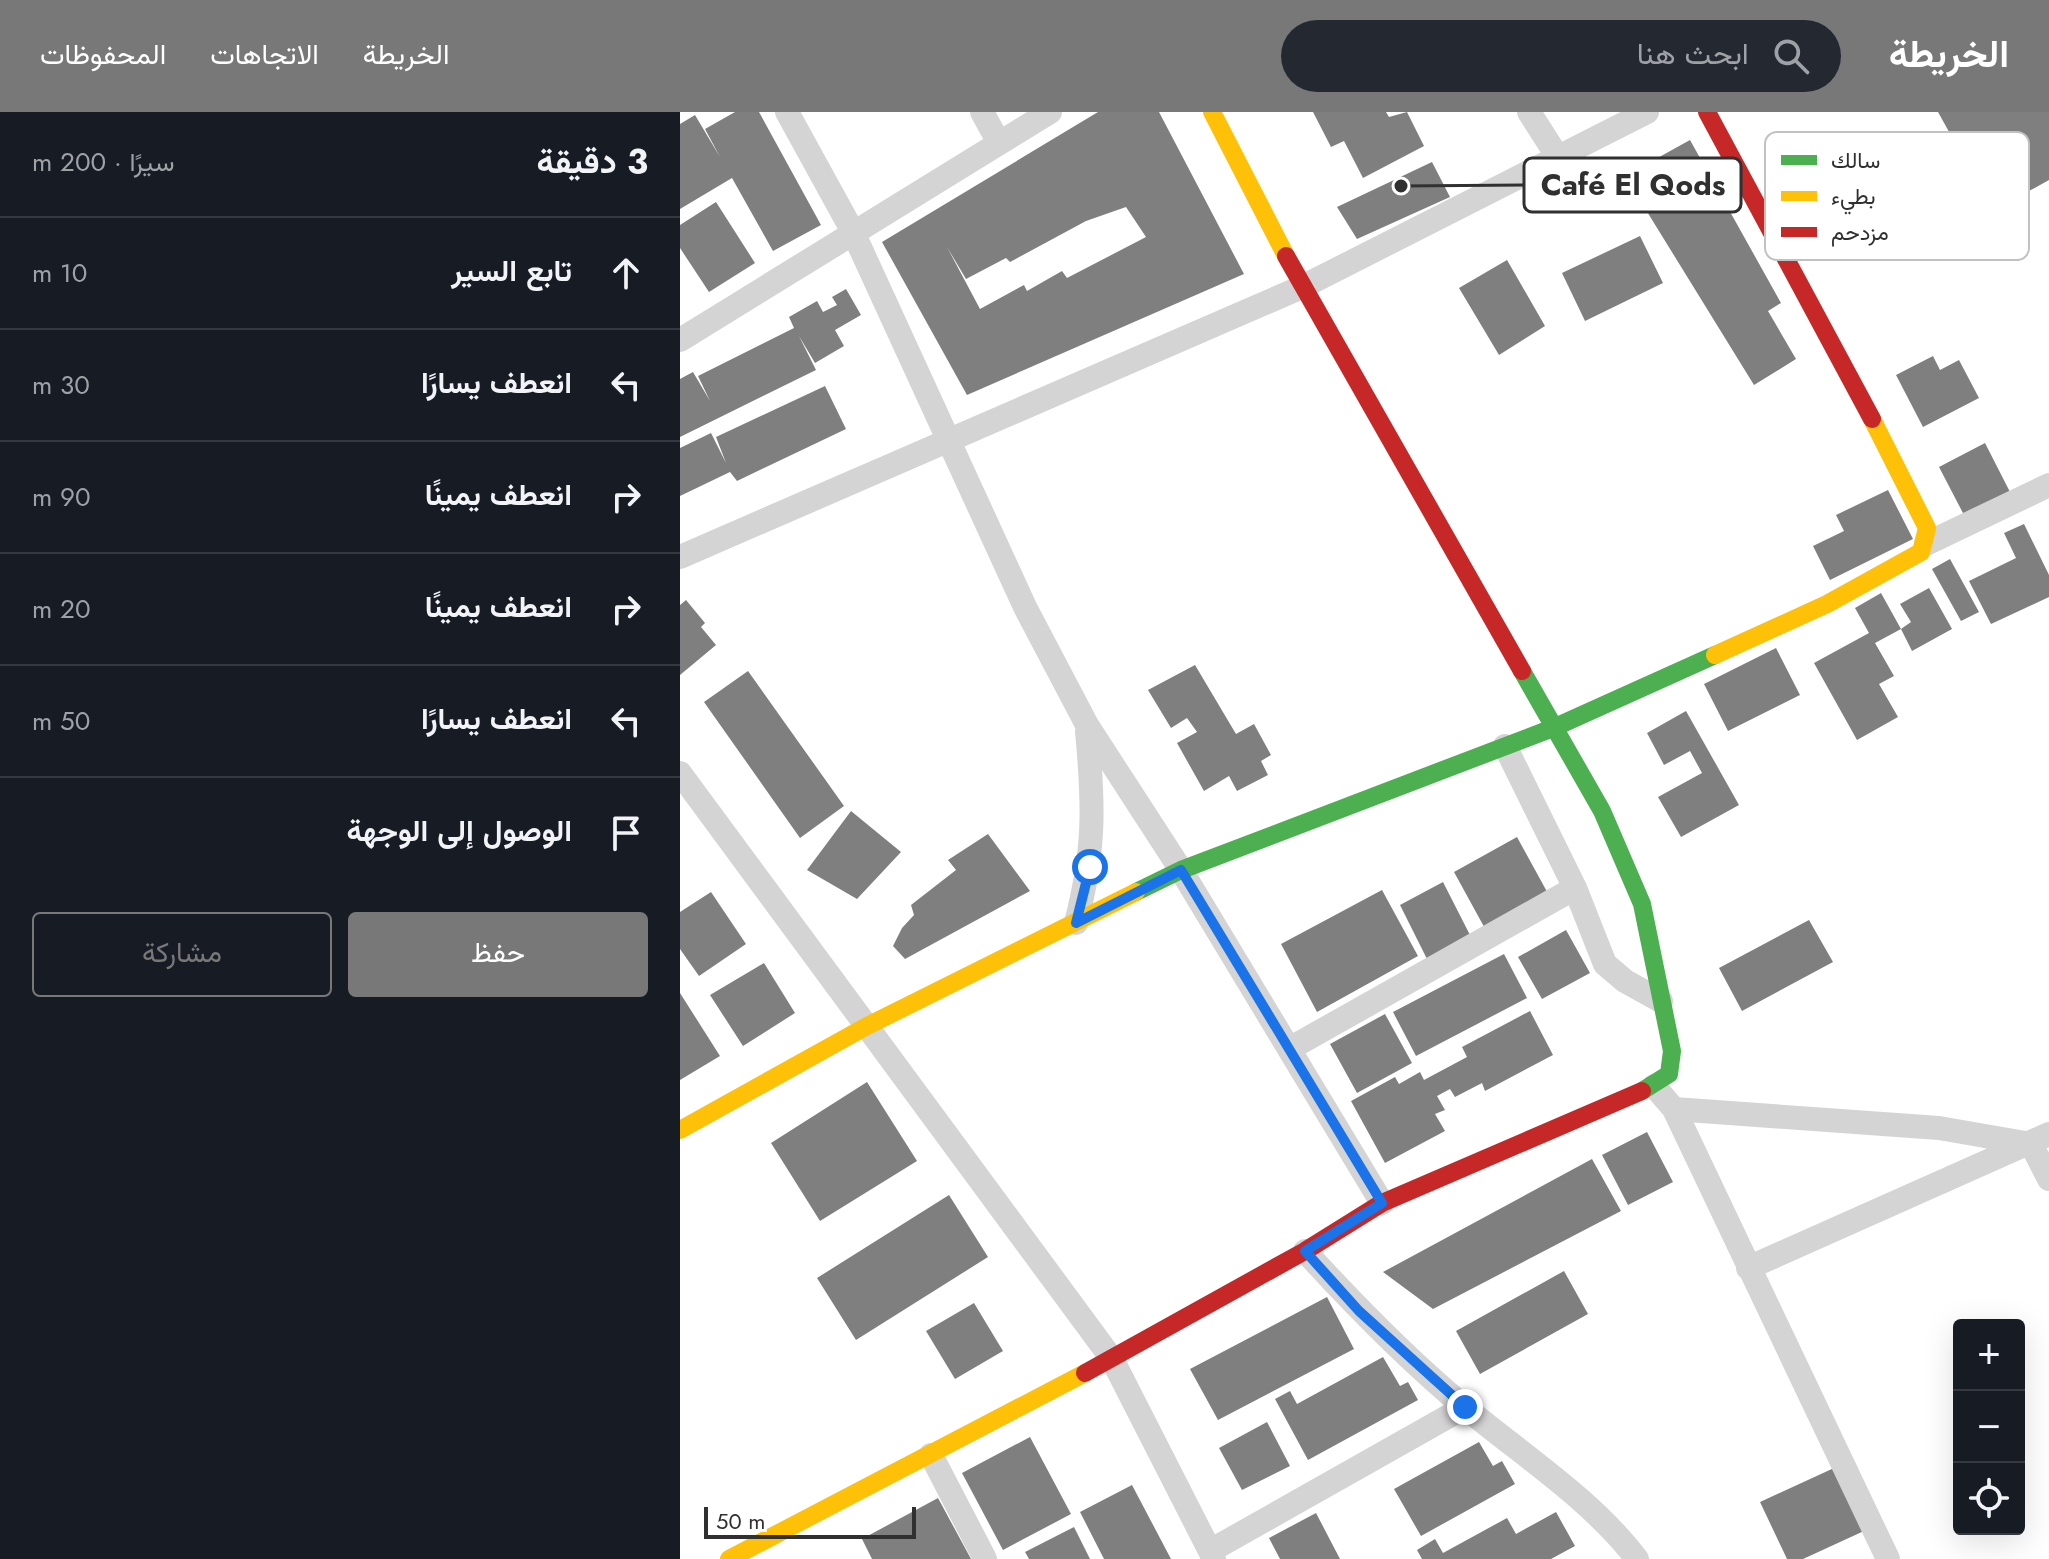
<!DOCTYPE html>
<html lang="ar">
<head>
<meta charset="utf-8">
<style>
  :root { --surface:#171b24; --page:#242831; --text:#f1f3f6; --muted:#9ea1a6; --line:#363941; --accent:#787878 }
  body { margin:0; font-family:Jost,Vazirmatn,sans-serif; background:var(--page); color:var(--text); direction:rtl }
  .controls { position:absolute; right:24px; bottom:24px; display:grid; overflow:hidden; border-radius:8px; box-shadow:0 8px 32px #0002 }
  .controls button { width:72px; height:72px; display:grid; place-items:center; padding:0; border:0; border-bottom:2px solid var(--line); background:var(--surface); color:var(--text); font:40px sans-serif }
  .scale { position:absolute; left:24px; bottom:20px; width:212px; box-sizing:border-box; padding-left:8px; border:4px solid #303030; border-top:0; font-size:22px; line-height:28px; white-space:nowrap; color:#303030; -webkit-text-stroke:6px #fff; paint-order:stroke }
  .stop { position:absolute; width:24px; height:24px; margin:-18px; border:6px solid #1a73e8; border-radius:50%; background:#fff }
  .stop.end { background:#1a73e8; border-color:#fff; box-shadow:0 2px 8px #0008 }
  .list { margin:0; padding:0; list-style:none }
  h2 { display:flex; justify-content:space-between; align-items:center; height:104px; margin:0; padding:0 32px; font-size:34px }
  h2 small { font-size:26px; font-weight:400; color:var(--muted) }
  .list li { display:grid; grid-template-columns:52px 1fr auto; gap:24px; align-items:center; box-sizing:border-box; height:112px; padding:0 32px; border-top:2px solid var(--line) }
  .list b { display:block; font-size:30px; white-space:nowrap }
  .list em { font-size:26px; font-style:normal; color:var(--muted) }
  .actions { display:flex; gap:16px; padding:24px 32px }
  .actions a { flex:1; padding:18px 0; border:2px solid var(--accent); border-radius:8px; text-align:center; font-size:28px; color:var(--accent) }
  .actions .main { background:var(--accent); color:#fff }
  .icon { flex:none; width:44px; height:44px; fill:none; stroke:currentColor; stroke-width:2; stroke-linecap:round; stroke-linejoin:round }
  .map { position:relative; flex:none; width:1369px; height:1447px; overflow:hidden; direction:ltr }
  header { display:flex; align-items:center; gap:48px; box-sizing:border-box; height:112px; padding:0 40px; background:var(--accent); color:#fff }
  header strong { font-size:38px }
  nav { display:flex; gap:44px; margin-inline-start:auto; font-size:28px }
  .search { width:560px; height:72px; background:var(--page); display:flex; align-items:center; gap:20px; box-sizing:border-box; padding:0 28px; border-radius:44px; color:var(--muted); font-size:30px }
  main { display:flex }
  aside { flex:1; background:var(--surface) }
  .map>svg:first-child { display:block }
  .building { fill:#7f7f7f; fill-rule:evenodd }
  .lines { fill:none; stroke-linecap:round; stroke-linejoin:round }
  .street { stroke:#d4d4d4; stroke-width:24 }
  .fast { stroke:#4caf50; stroke-width:18 }
  .slow { stroke:#ffc107; stroke-width:18 }
  .jam { stroke:#c62828; stroke-width:18 }
  .route { stroke:#1a73e8; stroke-width:10 }
  .key { fill:#fff; stroke:#c1c1c1; stroke-width:2 }
  .key-label { font-size:22px; fill:#303030 }
  .leader { fill:none; stroke:#303030; stroke-width:3 }
  .callout-dot { fill:#303030; stroke:#fff; stroke-width:3 }
  .callout { fill:#fff; stroke:#303030; stroke-width:3 }
  .callout-label { font-size:30px; text-anchor:middle; font-weight:bold; fill:#303030 }
</style>
</head>
<body>
<header>
<strong>الخريطة</strong>
<div class="search"><svg class="icon" aria-label="search" viewBox="0 0 24 24"><circle cx="10" cy="10" r="6"/><path d="M15 15l6 6"/></svg>ابحث هنا</div>
<nav><a>الخريطة</a><a>الاتجاهات</a><a>المحفوظات</a></nav>
</header>
<main>
<div class="map">
<svg width="1369" height="1447" viewBox="0 0 1369 1447">
  <rect width="100%" height="100%" fill="#fff"/>
  <!-- building -->
  <path class="building" d="M55,0H79L141,113L93,139L52,66L0,97V12L15,3L40,45L25,17Z
    M418,0H479L564,162L287,283L202,130ZM446,95L466,125L387,166L382,159L347,179L344,173L300,197L267,135L286,167L326,146L330,150L406,109Z
    M633,0H706L709,5L727,0L744,34L683,66L664,29L651,35Z
    M1258,0H1369V68L1313,99Z
    M1010,28L1101,191L1088,199L1116,247L1074,273L945,64Z
    M752,50L770,85L677,127L657,95Z
    M36,90L75,151L29,180L0,136V113Z
    M960,124L983,171L905,209L882,161Z
    M827,148L865,214L819,243L779,176Z
    M166,177L181,203L155,218L164,234L135,251L119,224L136,258L0,325V267L13,260L30,289L18,264L114,216L109,205L137,189L143,200L157,193L152,185Z
    M1253,244L1260,258L1279,248L1299,286L1243,315L1216,263Z
    M145,274L166,317L57,369L50,360L0,384V336L31,321L46,351L36,325Z
    M1305,331L1330,380L1284,403L1259,355Z
    M1208,378L1233,427L1150,468L1133,434L1164,419L1156,403Z
    M1344,412L1369,463V485L1311,512L1289,469L1336,446L1324,421Z
    M1270,447L1299,500L1281,509L1252,457Z
    M1249,476L1272,517L1232,539L1221,517L1195,531L1214,564L1199,572L1218,605L1177,628L1134,551L1189,521L1175,496L1201,481L1221,517L1231,510L1220,492Z
    M6,488L25,511L21,515L36,533L0,563V493Z
    M1096,536L1120,583L1048,619L1024,572Z
    M515,553L556,622L574,612L591,643L581,649L588,663L557,679L549,664L524,679L497,631L517,620L507,606L491,616L468,578Z
    M68,559L164,694L120,726L24,590Z
    M1006,599L1059,693L1001,725L978,685L1022,661L1010,639L984,653L967,621Z
    M171,699L221,740L177,787L127,758Z
    M308,722L350,779L225,847L213,834L222,816L234,803L231,793L276,758L268,748Z
    M837,725L871,787L808,822L774,760Z
    M763,770L791,825L747,847L720,793Z
    M702,778L738,844L637,900L601,832Z
    M31,780L66,832L19,864L0,837V800Z
    M1129,808L1153,850L1062,899L1039,856Z
    M886,818L910,861L862,887L838,845Z
    M824,842L847,886L736,944L713,900Z
    M84,851L115,901L63,934L30,883Z
    M0,881L40,944L0,968Z
    M850,899L873,943L805,979L802,971L775,985L770,977L757,984L765,998L755,1002L765,1019L705,1051L671,989L715,965L719,972L740,960L744,968L787,945L782,935Z
    M705,902L732,951L677,981L650,932Z
    M187,970L237,1049L140,1109L91,1031Z
    M967,1020L993,1070L948,1093L922,1043Z
    M912,1047L941,1099L753,1197L703,1160Z
    M269,1083L308,1145L176,1228L137,1166Z
    M884,1159L908,1202L800,1262L776,1219Z
    M647,1185L674,1237L538,1308L510,1257Z
    M294,1191L323,1239L275,1267L246,1219Z
    M703,1245L720,1274L728,1270L738,1288L628,1348L595,1287L610,1279L617,1292Z
    M587,1310L610,1354L562,1378L539,1336Z
    M350,1325L391,1402L323,1438L282,1361Z
    M799,1330L813,1354L822,1349L835,1372L741,1424L714,1377Z
    M1154,1356L1184,1419L1123,1447H1107L1080,1390Z
    M452,1373L491,1447H424L400,1400Z
    M258,1386L291,1447H192L182,1427Z
    M876,1400L895,1434L871,1447H742L737,1438L755,1427L763,1441L827,1406L836,1422Z
    M636,1401L660,1447H600L589,1426Z
    M394,1415L410,1447H349L345,1440Z"/>
  <g class="lines">
    <!-- street -->
    <path class="street" d="M107,0L173,120L345,495L407,613L501,758L702,1091
      M302,0L319,31
      M849,0L879,47
      M0,228L370,0
      M1246,432L1369,373
      M0,445L622,175L967,0
      M825,634L895,776L925,852L945,869L981,889
      M0,661L432,1247L534,1447
      M396,811C415,737 414,695 407,619
      M609,937L895,776
      M974,974L994,997L1208,1447
      M994,997L1259,1016L1351,1032
      M1351,1032L1369,1067
      M625,1139C676,1195 729,1249 787,1297C844,1344 912,1388 957,1447
      M1068,1156L1369,1022
      M251,1343L305,1447
      M530,1439L785,1295"/>
    <!-- fast -->
    <path class="fast" d="M842,559L922,699L962,792L992,939L989,962L962,979
      M456,780L501,758L873,616L1035,543"/>
    <!-- slow -->
    <path class="slow" d="M532,0L606,144
      M1035,543L1147,492L1241,440L1247,416L1192,307
      M0,1018L187,914L456,780
      M49,1447L405,1261"/>
    <!-- jam -->
    <path class="jam" d="M1027,0L1192,307
      M606,144L842,559
      M405,1261L625,1139L702,1091L962,979"/>
  </g>
  <g class="lines">
    <!-- route -->
    <path class="route" d="M410,755L396,811L501,758L702,1091L625,1139L679,1199L785,1295"/>
  </g>
  <!-- legend -->
  <rect x="1085" y="20" width="264" height="128" rx="12" class="key"/>
  <rect x="1101" y="43" width="36" height="10" fill="#4caf50"/>
  <rect x="1101" y="79" width="36" height="10" fill="#ffc107"/>
  <rect x="1101" y="115" width="36" height="10" fill="#c62828"/>
  <g class="key-label">
    <text x="1151" y="56">سالك</text>
    <text x="1151" y="92">بطيء</text>
    <text x="1151" y="128">مزدحم</text>
  </g>
  <!-- callouts -->
  <path class="leader" d="M721 74L844 73"/>
  <circle class="callout-dot" cx="721" cy="74" r="8"/>
  <rect class="callout" x="844" y="46" width="217" height="54" rx="8"/>
  <g class="callout-label">
    <text x="953" y="83">Café El Qods</text>
  </g>
</svg>
<div class="controls">
<button>+</button>
<button>−</button>
<button><svg class="icon" aria-label="locate" viewBox="0 0 24 24"><circle cx="12" cy="12" r="6"/><path d="M12 2v4M12 18v4M2 12h4M18 12h4"/></svg></button>
</div>
<div class="scale">50 m</div>
<div class="stop" style="left:410px;top:755px"></div>
<div class="stop end" style="left:785px;top:1295px"></div>
</div>
<aside>
<h2>3 دقيقة<small>سيرًا · 200 m</small></h2>
<ul class="list">
<li><svg class="icon" aria-label="ahead" viewBox="0 0 24 24"><path d="M12 20V5M6 11l6-6 6 6"/></svg><div><b>تابع السير</b></div><em>10 m</em></li>
<li><svg class="icon" aria-label="left" viewBox="0 0 24 24"><path d="M17 20v-9H6M10 6l-5 5 5 5"/></svg><div><b>انعطف يسارًا</b></div><em>30 m</em></li>
<li><svg class="icon" aria-label="right" viewBox="0 0 24 24"><path d="M7 20v-9h11M14 6l5 5-5 5"/></svg><div><b>انعطف يمينًا</b></div><em>90 m</em></li>
<li><svg class="icon" aria-label="right" viewBox="0 0 24 24"><path d="M7 20v-9h11M14 6l5 5-5 5"/></svg><div><b>انعطف يمينًا</b></div><em>20 m</em></li>
<li><svg class="icon" aria-label="left" viewBox="0 0 24 24"><path d="M17 20v-9H6M10 6l-5 5 5 5"/></svg><div><b>انعطف يسارًا</b></div><em>50 m</em></li>
<li><svg class="icon" aria-label="arrive" viewBox="0 0 24 24"><path d="M6 21V4h12l-3 4 3 4H6"/></svg><div><b>الوصول إلى الوجهة</b></div></li>
</ul>
<div class="actions"><a class="main">حفظ</a><a>مشاركة</a></div>
</aside>
</main>
</body>
</html>
